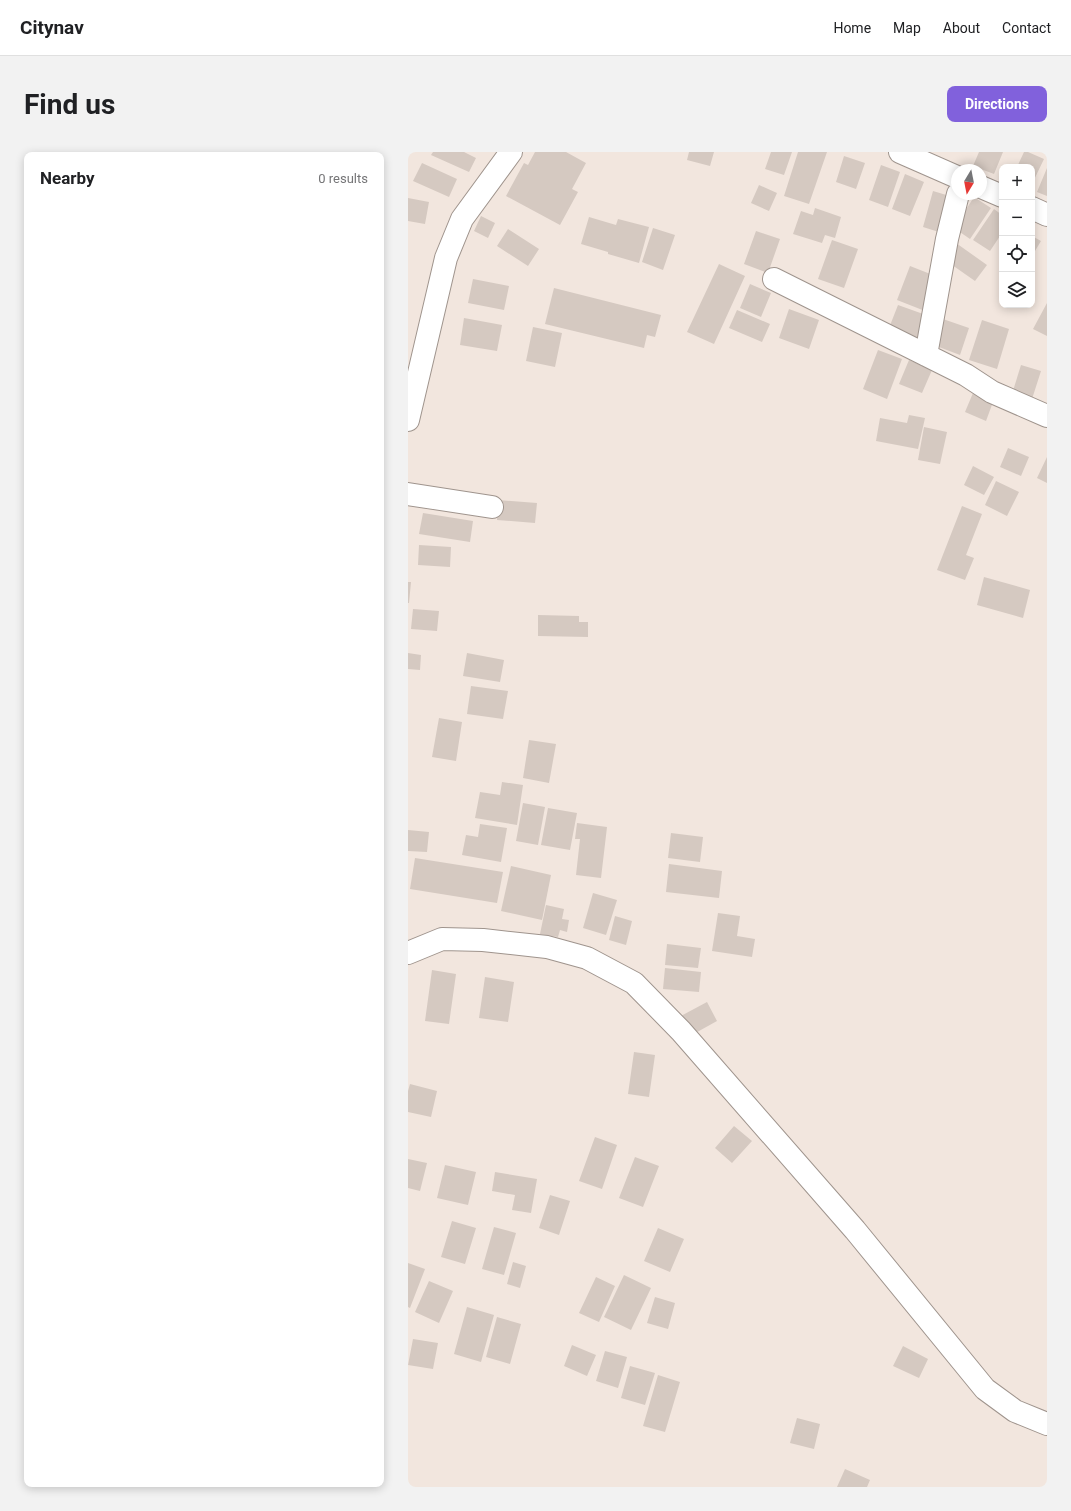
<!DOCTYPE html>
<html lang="en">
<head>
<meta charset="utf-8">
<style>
  :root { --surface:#fff; --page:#f2f2f2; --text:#202124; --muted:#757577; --line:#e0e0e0; --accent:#8161dc }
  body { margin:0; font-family:Roboto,sans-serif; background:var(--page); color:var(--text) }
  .controls { position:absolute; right:12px; top:12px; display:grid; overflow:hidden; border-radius:8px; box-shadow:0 2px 10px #0003 }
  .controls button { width:36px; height:36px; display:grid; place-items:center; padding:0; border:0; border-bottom:1px solid var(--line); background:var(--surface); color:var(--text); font:20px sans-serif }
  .compass { position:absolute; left:543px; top:12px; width:36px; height:36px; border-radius:50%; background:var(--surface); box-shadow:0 2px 10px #0003; rotate:190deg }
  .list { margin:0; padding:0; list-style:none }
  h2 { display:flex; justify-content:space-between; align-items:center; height:52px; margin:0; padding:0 16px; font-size:17px }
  h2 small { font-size:13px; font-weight:400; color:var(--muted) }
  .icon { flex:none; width:22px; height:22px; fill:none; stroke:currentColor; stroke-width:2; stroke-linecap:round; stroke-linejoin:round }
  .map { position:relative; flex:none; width:639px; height:1335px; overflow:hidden; border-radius:8px }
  header { display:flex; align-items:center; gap:24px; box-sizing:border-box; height:56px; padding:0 20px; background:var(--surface); border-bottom:1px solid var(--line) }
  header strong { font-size:19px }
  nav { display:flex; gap:22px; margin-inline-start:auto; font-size:14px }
  .intro { display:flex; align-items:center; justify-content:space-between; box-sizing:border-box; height:96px; padding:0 24px }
  h1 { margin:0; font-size:28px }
  .button { padding:10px 18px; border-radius:8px; background:var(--accent); color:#fff; font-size:14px; font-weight:700 }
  main { display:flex; gap:24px; padding:0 24px }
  aside { flex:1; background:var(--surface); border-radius:8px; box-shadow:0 2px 10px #0003 }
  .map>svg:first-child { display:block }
  .building { fill:#d5c9c1 }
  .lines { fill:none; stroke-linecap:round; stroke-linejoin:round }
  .street-casing { stroke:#9f948d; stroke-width:24 }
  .street { stroke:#fff; stroke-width:22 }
</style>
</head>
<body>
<header>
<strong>Citynav</strong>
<nav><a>Home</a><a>Map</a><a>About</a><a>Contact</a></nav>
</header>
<div class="intro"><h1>Find us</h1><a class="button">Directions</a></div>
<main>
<aside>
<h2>Nearby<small>0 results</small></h2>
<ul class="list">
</ul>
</aside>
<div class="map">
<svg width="639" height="1335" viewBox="0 0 639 1335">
  <rect width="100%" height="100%" fill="#f2e6de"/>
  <!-- building -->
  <path class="building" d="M25,0H56L68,6L61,20L23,3Z
    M127,0H158L178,11L164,37L170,40L152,73L98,44L116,11L120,13Z
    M281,0H306L302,14L279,8Z
    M363,0H384L376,23L357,17Z
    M390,0H419L401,52L376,44Z
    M571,0H595L586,22L565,14Z
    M616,0H620L636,7L624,32V15H609Z
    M436,4L457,11L448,37L428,30Z
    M14,11L49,27L41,45L5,29Z
    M473,13L492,20L480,55L461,48Z
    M639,16V44L629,40Z
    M497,22L516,30L502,64L484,57Z
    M351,33L369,41L361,59L343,51Z
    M525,39L545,45L534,81L515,75Z
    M566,45L583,56L562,87L546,76Z
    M0,46L21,50L17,72L0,69Z
    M407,56L433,65L427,86L417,83L414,91L385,82L393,59L405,63Z
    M586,57L594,63V81L582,99L565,88Z
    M73,64L87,71L80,86L66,79Z
    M181,65L208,73L210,67L241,75L231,111L200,102V100L173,92Z
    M245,76L267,83L255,118L234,110Z
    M100,77L131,97L120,114L89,94Z
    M348,79L372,87L360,121L336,112Z
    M624,84L633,89L624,104Z
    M424,88L450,97L436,136L410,127Z
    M548,91L579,113L567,129L537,108Z
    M311,112L337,124L306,192L279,180Z
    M502,114L530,125L517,159L489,148Z
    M65,127L101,134L96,158L60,151Z
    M342,132L363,141L353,165L332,156Z
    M146,136L253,163L247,185L239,183L236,196L137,172Z
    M639,151V184L625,177Z
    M490,153L518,163L508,187L481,176Z
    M381,157L411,168L401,197L371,186Z
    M329,158L362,172L354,190L321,176Z
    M56,166L94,173L89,199L52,193Z
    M532,166L561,176L552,203L523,192Z
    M574,168L601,177L589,217L561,208Z
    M125,175L154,181L147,215L118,209Z
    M470,198L494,207L479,247L455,237Z
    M501,208L524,218L514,241L491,232Z
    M613,213L633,219L624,247L604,242Z
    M565,241L585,250L578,269L557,260Z
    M501,263L517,266L510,297L468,289L472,266L499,271Z
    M516,275L539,280L532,312L510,308Z
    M600,296L621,305L613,324L592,315Z
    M639,305V331L629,326Z
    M565,314L586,325L576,343L556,333Z
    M588,329L611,340L599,364L577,353Z
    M90,348L129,351L127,371L89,368Z
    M554,354L574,362L558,403L566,406L557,428L529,418Z
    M15,361L65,369L62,390L11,382Z
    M11,393L43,395L42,415L10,413Z
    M576,425L622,438L615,466L569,453Z
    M0,430H3L1,451H0Z
    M5,457L31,459L29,479L3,477Z
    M130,463L171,464V470H180V485L130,484Z
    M0,501L13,503L12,518L0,517Z
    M59,501L96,508L92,530L55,524Z
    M63,534L100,539L95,567L59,562Z
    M31,566L54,570L48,609L24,605Z
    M121,588L148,592L141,631L115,626Z
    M94,630L115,633L109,673L67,666L72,640L92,643Z
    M115,651L137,655L130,693L108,689Z
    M140,656L169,661L162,698L133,693Z
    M169,671L199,675L193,726L168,723L172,687H167Z
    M72,672L99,676L93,710L54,703L58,683L70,685Z
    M0,678L21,680L19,700L0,699Z
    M263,681L295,685L292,710L260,706Z
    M7,706L95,720L89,751L2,737Z
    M261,712L314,719L311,746L258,740Z
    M103,714L143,723L134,768L93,759Z
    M185,741L209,748L198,783L175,776Z
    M138,753L156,757L154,767L161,768L159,780L152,778L150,785L132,782Z
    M310,761L332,764L329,784L347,787L344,805L304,799Z
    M207,764L224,769L218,793L201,788Z
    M259,792L293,796L290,816L257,813Z
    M257,816L293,820L291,840L255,837Z
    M24,818L48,822L41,872L17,869Z
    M77,825L106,830L100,870L71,866Z
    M299,850L309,869L282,884L271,865Z
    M226,900L247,903L241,945L220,942Z
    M2,932L29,939L23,965L0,960V939Z
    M326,974L344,989L324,1011L307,996Z
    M187,985L209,993L194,1037L171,1029Z
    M227,1005L251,1014L235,1055L211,1046Z
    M0,1007L19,1011L12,1039L0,1036Z
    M37,1013L68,1020L60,1053L29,1046Z
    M87,1020L129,1027L123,1061L104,1058L107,1043L84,1039Z
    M142,1043L162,1049L151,1083L131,1076Z
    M44,1069L68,1076L57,1112L33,1105Z
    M86,1075L108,1081L96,1123L74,1117Z
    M250,1076L276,1087L262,1120L236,1109Z
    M105,1110L118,1114L112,1136L99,1132Z
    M0,1111L17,1117L2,1156L0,1155Z
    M216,1123L243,1136L223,1178L196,1165Z
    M188,1125L207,1134L191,1170L171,1161Z
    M21,1129L45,1139L31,1171L7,1160Z
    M247,1145L267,1151L260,1177L239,1171Z
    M59,1155L86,1163L73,1210L46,1202Z
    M89,1165L113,1172L102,1212L78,1205Z
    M5,1187L30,1191L25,1217L0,1213Z
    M164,1193L188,1203L179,1224L156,1214Z
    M495,1194L520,1207L511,1226L485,1214Z
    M197,1199L219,1205L210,1236L188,1229Z
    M222,1214L247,1221L237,1253L213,1246Z
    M250,1223L272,1230L257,1280L235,1274Z
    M389,1266L412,1272L406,1297L382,1291Z
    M437,1317L462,1328L459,1335H429Z"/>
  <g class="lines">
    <!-- street casing -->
    <g class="street-casing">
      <path id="street" d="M492,0L549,25
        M573,35L594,44
        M624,56L639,63
        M366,127L558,223L584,240L639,264
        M518,203L539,87L550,42
        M0,268L38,106L54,67L103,0
        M0,342L84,355
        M0,801L34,787L75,788L139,795L179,806L226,831L273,879L447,1078L577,1237L607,1259L639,1272"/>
    </g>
    <!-- street -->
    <use href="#street" class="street"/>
  </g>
</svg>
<div class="controls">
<button>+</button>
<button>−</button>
<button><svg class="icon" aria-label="locate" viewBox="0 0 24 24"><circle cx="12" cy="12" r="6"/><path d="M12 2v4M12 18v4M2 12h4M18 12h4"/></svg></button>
<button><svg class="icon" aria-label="layers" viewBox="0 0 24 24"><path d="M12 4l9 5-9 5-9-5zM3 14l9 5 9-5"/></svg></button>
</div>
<svg class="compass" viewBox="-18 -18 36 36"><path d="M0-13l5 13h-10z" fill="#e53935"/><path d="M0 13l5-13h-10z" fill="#757577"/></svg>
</div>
</main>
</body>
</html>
